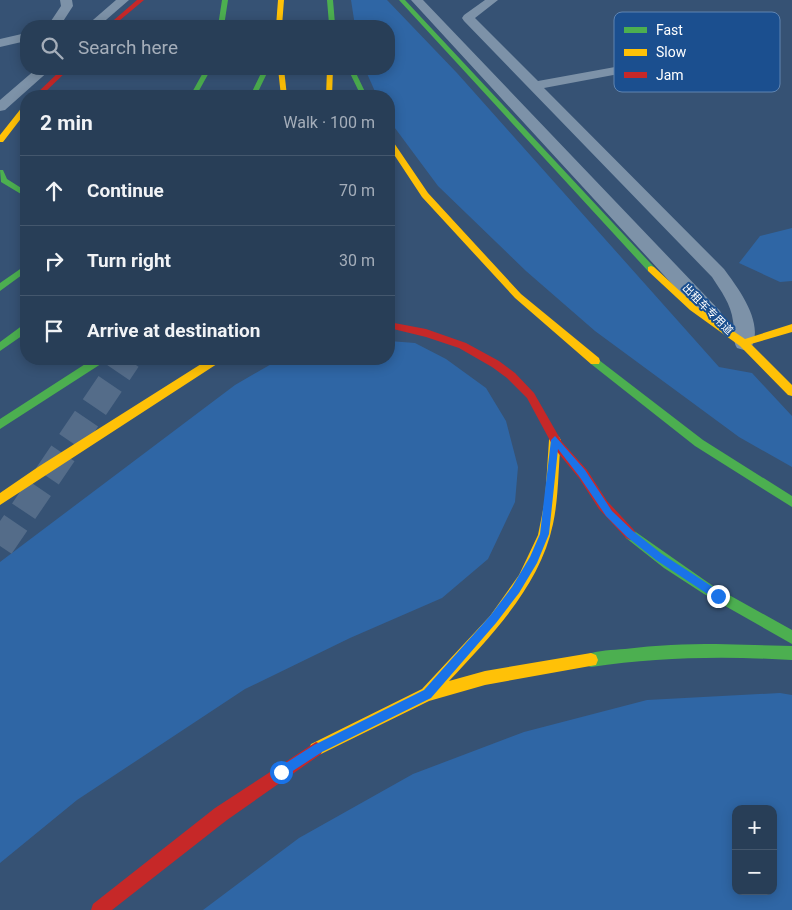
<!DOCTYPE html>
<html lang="en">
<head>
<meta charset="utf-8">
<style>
  :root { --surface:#283e57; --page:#30455d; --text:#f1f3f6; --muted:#a5aeba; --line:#44576d }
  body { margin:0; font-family:Roboto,"Noto Sans SC",sans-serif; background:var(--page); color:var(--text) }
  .controls { position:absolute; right:15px; bottom:15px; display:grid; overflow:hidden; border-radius:10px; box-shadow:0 2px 12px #0003 }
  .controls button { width:45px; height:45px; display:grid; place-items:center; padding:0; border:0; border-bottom:1px solid var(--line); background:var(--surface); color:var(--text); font:25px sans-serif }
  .stop { position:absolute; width:15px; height:15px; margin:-11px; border:4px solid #1a73e8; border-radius:50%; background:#fff }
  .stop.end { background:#1a73e8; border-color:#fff; box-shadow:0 1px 5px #0008 }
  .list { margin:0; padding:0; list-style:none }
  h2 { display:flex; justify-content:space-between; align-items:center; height:65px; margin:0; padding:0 20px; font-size:21px }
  h2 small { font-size:16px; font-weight:400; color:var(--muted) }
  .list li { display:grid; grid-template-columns:32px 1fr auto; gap:15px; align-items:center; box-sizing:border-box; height:70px; padding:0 20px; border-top:1px solid var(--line) }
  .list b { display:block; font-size:19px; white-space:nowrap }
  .list em { font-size:16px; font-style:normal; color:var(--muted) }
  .icon { flex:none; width:28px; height:28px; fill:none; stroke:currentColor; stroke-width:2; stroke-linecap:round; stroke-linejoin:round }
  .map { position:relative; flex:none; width:792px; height:910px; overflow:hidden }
  .search { position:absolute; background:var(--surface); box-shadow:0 2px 12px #0003; left:20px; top:20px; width:375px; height:55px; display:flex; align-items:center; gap:12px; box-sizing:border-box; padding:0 18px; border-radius:20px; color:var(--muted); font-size:19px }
  .panel { position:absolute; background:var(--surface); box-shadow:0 2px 12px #0003; left:20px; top:90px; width:375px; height:275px; border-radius:20px }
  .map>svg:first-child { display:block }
  .green { fill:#2f66a5; fill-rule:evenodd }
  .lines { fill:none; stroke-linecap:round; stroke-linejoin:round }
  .secondary-tunnel { stroke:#546c89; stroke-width:28; stroke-dasharray:28 14; stroke-linecap:butt }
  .lane { fill:#7d92a8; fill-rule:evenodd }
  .fast { fill:#4caf50; fill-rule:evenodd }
  .slow { fill:#ffc107; fill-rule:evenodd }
  .jam { fill:#c62828; fill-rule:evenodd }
  .route { fill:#1a73e8 }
  .labels { text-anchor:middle; stroke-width:4; stroke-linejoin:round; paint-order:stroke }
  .far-street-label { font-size:11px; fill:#fff; stroke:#1b4f8f }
  .key { fill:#1b4f8f; stroke:#5f84b1; stroke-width:1 }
  .key-label { font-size:14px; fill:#fff }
</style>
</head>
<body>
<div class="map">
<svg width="792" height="910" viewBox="0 0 792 910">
  <rect width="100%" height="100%" fill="#365274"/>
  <!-- green -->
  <path class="green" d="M351,0H387L457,73L719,367L752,373L792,416V467L739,437L595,331L526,271L438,186L389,120V96H377L365,69H389V26H355Z
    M792,228V281L780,282L739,263L760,236Z
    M389,341L415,343L446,359L486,388L506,421L518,467L515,502L488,559L442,598L350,638L245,689L77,800L0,863V562L235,385L280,359H389Z
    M780,693L792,695V910H203L299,838L413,774L524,732L647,700ZM736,809H773V891H736Z"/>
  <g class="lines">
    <!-- secondary-tunnel -->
    <path class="secondary-tunnel" d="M0,546L127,359"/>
    <!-- lane -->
    <path class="lane" d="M60,0H72L73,6L60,26H44L51,21L61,6Z
      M116,0H129L99,26H86Z
      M411,0H423L720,311L723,316L720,321L713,323L706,321Z
      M485,0H498L475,18L538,81L615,67L640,55H650L651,58L650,61L624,73L544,88L724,269C738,288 765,323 751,348L744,350L737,348C732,340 735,330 733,321C731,304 721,291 712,277L464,21L462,18L464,15Z
      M26,33V41L0,47V39Z
      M36,69H51L5,110L0,111V100Z"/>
    <!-- fast -->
    <path class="fast" d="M222,0H228L224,26H218Z
      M327,0H333L335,24L332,26L329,24Z
      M399,0H405L654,267V271H648Z
      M205,69H211L196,96H190Z
      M263,69H269L256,96H250Z
      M348,69H354L367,96H361Z
      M0,170H3L7,179L26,191V197L1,182Z
      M26,265V272L0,291V283Z
      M23,325H26V333L0,351V342Z
      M595,357L703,440L792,496V507L695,446L591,364L590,361L591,358Z
      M93,359H105L104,362L0,429V419Z
      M630,528L713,586L792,630V644L704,594L664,568L626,538L624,534L626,530Z
      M716,644L792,646V660C724,656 658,657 591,667L586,665L584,660L586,655C598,650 613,650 625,649C656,645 686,644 716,644Z"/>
    <!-- slow -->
    <path class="slow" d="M278,0H284L282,26H276Z
      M278,69H284L287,96H281Z
      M327,69H333L332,96H326Z
      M23,106H26V112L3,142H0V135Z
      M389,140H392L428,193L521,294L599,358L600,361L599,364H591L515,298L422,197L389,147Z
      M651,266L654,267L696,306L745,339L792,324V332L751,344L792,385V396L788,395L740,346L690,310L648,271V267Z
      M209,359H221L220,362L0,505V493L38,467Z
      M555,435L559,437L561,440C558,468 559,496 553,524C540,586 491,636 449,681L485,671L591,653L596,655L598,660L596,665L485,685L429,701L321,754L316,756L311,754L309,749L311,744L422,689L490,616L519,575L538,535L545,500L549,440L551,437Z"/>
    <!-- jam -->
    <path class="jam" d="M137,0H144L113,26H107Z
      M62,69H69L41,96H34Z
      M389,322L426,329L466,343L499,361L515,373L534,393L562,442L587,470L607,501L634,530L636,534L634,538L630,540L626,538L599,509L579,478L554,448L527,398L507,378L492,367L459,348L426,337L389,328Z
      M316,742L321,744L323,749L321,754L227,820L112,910H91L93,904L215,808Z"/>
  </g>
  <!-- route -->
  <path class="route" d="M555,436L585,470L612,511L633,531L662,554L722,593V599H715L656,560L627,537L606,516L579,476L558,449L549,534L537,563L519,593L496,623L431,698L322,752L285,776L281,777L278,776L276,772L278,768L314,745L424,690L490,616L512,587L530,557L540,534L551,440Z"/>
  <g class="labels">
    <!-- far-street labels -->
    <g class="far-street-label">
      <text transform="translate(708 309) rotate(45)" y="4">出租车专用道</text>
    </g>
  </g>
  <!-- legend -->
  <rect x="614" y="12" width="166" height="80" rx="8" class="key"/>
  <rect x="624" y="27" width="23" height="6" fill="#4caf50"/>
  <rect x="624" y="49" width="23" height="7" fill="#ffc107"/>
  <rect x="624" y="72" width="23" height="6" fill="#c62828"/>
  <g class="key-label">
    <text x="656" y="35">Fast</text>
    <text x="656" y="57">Slow</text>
    <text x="656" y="80">Jam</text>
  </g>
</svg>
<div class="controls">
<button>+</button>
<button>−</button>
</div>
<div class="stop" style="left:281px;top:772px"></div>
<div class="stop end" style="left:718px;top:596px"></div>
<div class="search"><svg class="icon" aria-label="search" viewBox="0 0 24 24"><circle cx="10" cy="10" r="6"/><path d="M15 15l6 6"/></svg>Search here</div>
<section class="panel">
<h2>2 min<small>Walk · 100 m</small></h2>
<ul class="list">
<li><svg class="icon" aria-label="ahead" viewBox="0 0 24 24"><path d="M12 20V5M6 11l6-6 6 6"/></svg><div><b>Continue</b></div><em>70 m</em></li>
<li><svg class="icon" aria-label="right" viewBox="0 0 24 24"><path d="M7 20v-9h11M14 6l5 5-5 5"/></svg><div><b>Turn right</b></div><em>30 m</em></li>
<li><svg class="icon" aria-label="arrive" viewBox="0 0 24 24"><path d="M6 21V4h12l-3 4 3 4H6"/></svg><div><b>Arrive at destination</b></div></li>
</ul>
</section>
</div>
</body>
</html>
